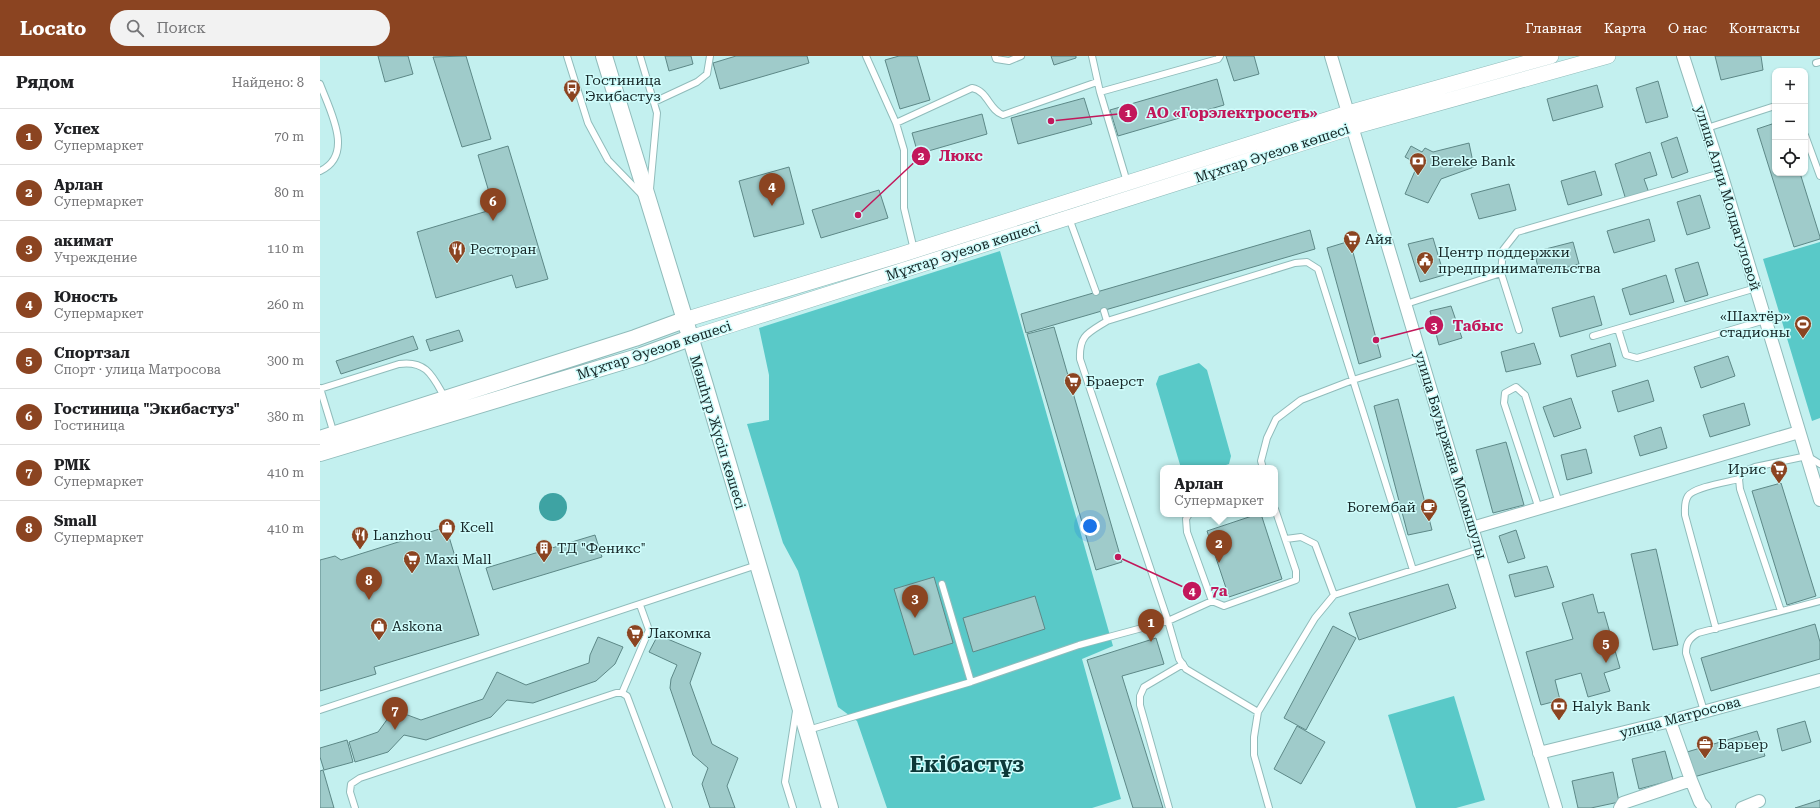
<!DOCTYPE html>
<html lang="ru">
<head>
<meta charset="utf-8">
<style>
  :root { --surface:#fff; --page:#f2f2f2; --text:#202124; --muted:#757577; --line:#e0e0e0; --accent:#8b4421 }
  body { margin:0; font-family:"Roboto Serif",serif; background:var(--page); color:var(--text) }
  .controls { position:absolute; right:12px; top:12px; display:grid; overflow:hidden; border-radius:8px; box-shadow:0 1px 3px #0004 }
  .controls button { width:36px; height:36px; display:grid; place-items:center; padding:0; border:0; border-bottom:1px solid var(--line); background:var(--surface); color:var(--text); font:20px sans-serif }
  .you { position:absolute; left:770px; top:470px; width:14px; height:14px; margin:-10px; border:3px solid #fff; border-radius:50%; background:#1a73e8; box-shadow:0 0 0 6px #1a73e833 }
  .badge { display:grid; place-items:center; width:26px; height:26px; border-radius:50%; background:var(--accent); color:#fff; font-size:13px; font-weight:700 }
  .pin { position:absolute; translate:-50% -33px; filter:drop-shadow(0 1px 2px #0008) }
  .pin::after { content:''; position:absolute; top:21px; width:14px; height:12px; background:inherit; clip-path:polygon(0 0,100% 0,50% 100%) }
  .popup { position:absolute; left:840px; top:409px; width:118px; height:52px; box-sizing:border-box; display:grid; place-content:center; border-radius:8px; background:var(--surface); filter:drop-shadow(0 1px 3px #0005); font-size:13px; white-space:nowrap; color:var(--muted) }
  .popup b { font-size:15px; color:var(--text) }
  .popup::after { content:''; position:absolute; left:50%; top:100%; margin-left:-8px; border:8px solid transparent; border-top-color:var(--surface) }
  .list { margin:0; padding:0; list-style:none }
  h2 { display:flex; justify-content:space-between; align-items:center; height:52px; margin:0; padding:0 16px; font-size:17px }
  h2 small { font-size:13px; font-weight:400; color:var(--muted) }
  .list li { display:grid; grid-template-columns:26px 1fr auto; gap:12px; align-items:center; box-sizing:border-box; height:56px; padding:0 16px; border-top:1px solid var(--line) }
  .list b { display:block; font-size:15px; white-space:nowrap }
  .list p { margin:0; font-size:13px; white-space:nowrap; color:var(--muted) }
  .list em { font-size:13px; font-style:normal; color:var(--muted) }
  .icon { flex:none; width:22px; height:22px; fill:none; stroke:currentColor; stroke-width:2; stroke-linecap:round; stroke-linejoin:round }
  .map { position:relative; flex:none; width:1500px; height:752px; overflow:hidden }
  header { display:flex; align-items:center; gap:24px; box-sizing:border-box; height:56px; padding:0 20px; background:var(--accent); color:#fff }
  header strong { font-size:19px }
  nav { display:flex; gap:22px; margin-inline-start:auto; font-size:14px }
  .search { width:280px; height:36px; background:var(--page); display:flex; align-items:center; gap:10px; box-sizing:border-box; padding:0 14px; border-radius:22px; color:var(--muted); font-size:15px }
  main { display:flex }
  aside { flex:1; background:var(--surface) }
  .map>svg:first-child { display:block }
  .park { fill:#59c9c8 }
  .water { fill:#3ea3a3 }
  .building { fill:#9fcbca; stroke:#5d8887 }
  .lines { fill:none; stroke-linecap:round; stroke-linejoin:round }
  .service-casing { stroke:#90bcbb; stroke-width:8 }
  .minor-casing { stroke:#90bcbb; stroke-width:14 }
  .tertiary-casing { stroke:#90bcbb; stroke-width:16 }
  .secondary-casing { stroke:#90bcbb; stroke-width:18 }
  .service { stroke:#fff; stroke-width:6 }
  .minor { stroke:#fff; stroke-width:12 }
  .tertiary { stroke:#fff; stroke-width:15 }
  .secondary { stroke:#fff; stroke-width:16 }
  .labels { text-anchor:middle; stroke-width:3; stroke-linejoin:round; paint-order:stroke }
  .poi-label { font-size:14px; fill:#162727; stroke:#d0fdfc; text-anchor:start }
  .street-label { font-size:14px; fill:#162727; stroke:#d0fdfc }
  .town-label { font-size:22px; font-weight:bold; fill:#0d3939; stroke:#d0fdfc }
  .leader { fill:none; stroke:#c2185b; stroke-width:1.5 }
  .callout-dot { fill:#c2185b; stroke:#d0fdfc; stroke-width:1.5 }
  .mark-label { font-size:12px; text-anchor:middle; font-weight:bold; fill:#fff }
  .callout-label { font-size:15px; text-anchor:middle; font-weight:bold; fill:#c2185b; stroke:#d0fdfc; stroke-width:3; stroke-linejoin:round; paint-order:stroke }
</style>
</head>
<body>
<header>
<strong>Locato</strong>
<div class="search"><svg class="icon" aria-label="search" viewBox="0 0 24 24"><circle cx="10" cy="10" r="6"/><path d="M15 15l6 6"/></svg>Поиск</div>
<nav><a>Главная</a><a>Карта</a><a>О нас</a><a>Контакты</a></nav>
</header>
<main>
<aside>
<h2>Рядом<small>Найдено: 8</small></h2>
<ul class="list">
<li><span class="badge">1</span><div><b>Успех</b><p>Супермаркет</p></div><em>70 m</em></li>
<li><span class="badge">2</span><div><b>Арлан</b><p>Супермаркет</p></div><em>80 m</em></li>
<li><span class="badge">3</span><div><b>акимат</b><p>Учреждение</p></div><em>110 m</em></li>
<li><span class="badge">4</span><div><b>Юность</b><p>Супермаркет</p></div><em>260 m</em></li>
<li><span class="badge">5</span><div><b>Спортзал</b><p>Спорт · улица Матросова</p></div><em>300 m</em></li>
<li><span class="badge">6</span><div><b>Гостиница &quot;Экибастуз&quot;</b><p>Гостиница</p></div><em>380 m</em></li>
<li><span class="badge">7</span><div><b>РМК</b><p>Супермаркет</p></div><em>410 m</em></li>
<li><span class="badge">8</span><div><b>Small</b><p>Супермаркет</p></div><em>410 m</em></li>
</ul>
</aside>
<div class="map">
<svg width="1500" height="752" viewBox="0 0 1500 752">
  <rect width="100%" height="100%" fill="#c3f0ef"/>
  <!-- park -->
  <path class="park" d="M1500,186V362L1492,365L1443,203Z
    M680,195L793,590L762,603L801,743L772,752H567L537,665L518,651L478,515L463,487L427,368L449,364V319L439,272Z
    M879,307L887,314L911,400L909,408L897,412H861L836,328L839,320Z
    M1134,640L1165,744L1136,752H1096L1068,659Z"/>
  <!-- water -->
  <path class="water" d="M219 451a14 14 0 1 1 28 0a14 14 0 1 1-28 0Z"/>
  <!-- building -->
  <path class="building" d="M58,0H88L93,18L65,26Z
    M146,0L171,83L142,91L113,1Z
    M345,0H371L373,8L349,15Z
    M416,0H487L489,7L400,33L393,7Z
    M579,0H597L610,44L580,53L565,4Z
    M731,0H756V2L734,9Z
    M906,0H934L939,18L914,25Z
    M1395,0H1441L1443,14L1401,24Z
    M897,23L904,49L798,80L790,54Z
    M1338,25L1348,61L1326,67L1316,32Z
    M1277,29L1283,51L1233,65L1227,43Z
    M764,42L772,68L698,88L691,62Z
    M662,58L667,78L598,98L592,77Z
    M1455,67V117H1480L1500,181V183L1474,191L1437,73Z
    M1357,81L1368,116L1352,122L1341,87Z
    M1149,87L1154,111L1121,123L1108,147L1085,138L1098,108L1085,101L1091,90L1102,96L1105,92L1113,96Z
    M188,90L228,223L196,232L192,219L116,242L97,176L174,153L158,99Z
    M1330,96L1337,119L1324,123L1329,137L1306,144L1295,108Z
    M469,111L484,168L434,181L419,125Z
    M1275,115L1282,139L1248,149L1241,125Z
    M1189,128L1196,154L1159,163L1151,138Z
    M559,134L568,162L501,182L492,154Z
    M1380,139L1390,172L1367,179L1357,146Z
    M1329,163L1335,185L1294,197L1287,175Z
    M990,174L995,193L706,277L701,258Z
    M1113,182L1124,219L1100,226L1088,188Z
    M1030,185L1061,301L1039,308L1007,192Z
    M1253,186L1259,208L1220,218L1214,196Z
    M1378,206L1388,239L1365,246L1355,213Z
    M1346,219L1354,246L1310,259L1302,233Z
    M1274,240L1282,269L1240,281L1232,252Z
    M1131,250L1142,282L1119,289L1110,255Z
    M734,271L802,506L776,514L707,278Z
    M139,274L143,285L110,295L106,284Z
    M93,280L98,293L21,318L16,305Z
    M1214,287L1221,308L1186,316L1181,296Z
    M1290,287L1296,310L1257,321L1251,299Z
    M1408,300L1415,320L1381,332L1374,311Z
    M1328,324L1334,345L1298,356L1292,335Z
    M1251,342L1261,372L1234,381L1223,351Z
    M1078,343L1112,474L1088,479L1054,350Z
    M1424,347L1430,369L1390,381L1383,359Z
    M1341,371L1347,392L1320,400L1314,380Z
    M1186,386L1204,449L1173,457L1156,394Z
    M1266,393L1272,417L1247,424L1241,399Z
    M1461,427L1496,540L1467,549L1432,435Z
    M938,458H941L962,523L909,541L887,475Z
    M126,471L159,579L54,611L56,618L0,635V504L15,500L21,504Z
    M1196,474L1205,502L1188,507L1179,480Z
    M275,479L282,501L173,534L166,512Z
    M1336,493L1358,589L1333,594L1311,498Z
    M1227,510L1234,531L1195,541L1189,519Z
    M614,521L633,587L594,599L574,533Z
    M1128,528L1136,552L1039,584L1029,557Z
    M1273,538L1278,557L1284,556L1300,612L1284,617L1290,635L1268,641L1261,617L1235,624L1240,644L1221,649L1206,596L1253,583L1242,547Z
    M715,540L725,573L653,596L643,562Z
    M1495,568L1500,586V603L1391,635L1381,602Z
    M1013,570L1036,582L986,674L964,662Z
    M338,579L381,597L370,627L392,688L418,702L407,730L415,752H390L382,728L388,712L373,699L350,632L351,623L357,609L329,596Z
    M278,581L303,591L295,608L276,625L213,647L187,644L171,661L106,684L84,679L68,696L35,706L29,686L58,676L74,654L101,664L163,643L177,616L206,629L269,607L270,599Z
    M836,582L844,608L802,620L843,752H813L767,604Z
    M1485,665L1491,686L1462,695L1457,673Z
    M977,670L1005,686L981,728L954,713Z
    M1437,675L1445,700L1374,721L1367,696Z
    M27,684L33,706L4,714L0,701V692Z
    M1345,695L1353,724L1319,733L1312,703Z
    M3,714L14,752H0V715Z
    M1293,716L1299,746L1271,752H1258L1252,725Z
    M1500,744V752H1475Z"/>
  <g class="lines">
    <!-- service casing -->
    <g class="service-casing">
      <path id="service" d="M247,0L268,67L288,104L322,139
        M320,0L337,57L330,133
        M546,0L576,67L584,94V152L594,194
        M675,0L676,3L689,5L701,0
        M772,0L780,36L807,126
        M1496,7L1500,6
        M0,28C10,55 35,99 0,115
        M780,36L898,3L900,0
        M334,46L377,26L387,18L390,0
        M576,67L652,32C668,35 669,54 683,59L777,26
        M1387,72L1455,50
        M1485,79L1500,120
        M749,162L776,236
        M1086,248L1181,217
        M784,255L787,265L975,207L987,206L998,213L1093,514
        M787,265C768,277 759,279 760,303L848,565L859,603L866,613L938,656
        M1298,273L1306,299L1317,302L1445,264
        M1199,274L1181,217L1183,194L1197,176L1401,117
        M1273,280L1436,232
        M0,332L14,378
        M0,333L79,308C107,304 113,321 125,342
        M943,412L941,405L947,382L956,363L981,344L1033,324L1102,302
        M1219,453L1184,347L1185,337L1196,331L1205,339L1239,447
        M869,458L866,463L867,476L892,545
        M966,483L981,481L995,488L1014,539
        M622,528L651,626
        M1461,555L1420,433L1419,423L1423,416L1435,411L1487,400L1500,408
        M1396,573L1365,459C1365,453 1364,446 1368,440C1374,431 1408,426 1419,423
        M302,637L329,574L320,549
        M0,654L437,509
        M1384,655L1366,597C1366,586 1370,582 1378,577L1500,545
        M488,674L651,626L759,589L848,565L892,545L904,550L976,524V515L955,453
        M35,752L30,736L31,728L40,722L296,637H302L307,640L349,752
        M473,752L465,726L476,655
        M849,752L820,649V640L824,631L863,608
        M949,752L934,699V681L938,656L995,562L1014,539L1159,493"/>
    </g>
    <!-- minor casing -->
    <g class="minor-casing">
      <path id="minor" d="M1011,0L1236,752
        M1363,0L1401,117L1500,444
        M1152,472L1479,376
        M1219,697L1350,665L1500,624
        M1371,724L1380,746L1385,752
        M1300,752L1303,747L1371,724L1350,665
        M1422,752L1439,745"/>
    </g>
    <!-- tertiary casing -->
    <g class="tertiary-casing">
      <path id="tertiary" d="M364,264L580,199L1028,57L1231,0
        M370,282L1033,71L1288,0"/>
    </g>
    <!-- secondary casing -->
    <g class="secondary-casing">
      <path id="secondary" d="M284,0L384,326L510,752
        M0,383L315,282L364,264
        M0,397L321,300L370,282"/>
    </g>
    <!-- service -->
    <use href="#service" class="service"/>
    <!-- minor -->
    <use href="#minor" class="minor"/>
    <!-- tertiary -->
    <use href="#tertiary" class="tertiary"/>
    <!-- secondary -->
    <use href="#secondary" class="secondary"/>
  </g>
  <!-- icons -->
  <defs>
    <g id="bus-pin" transform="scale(0.9)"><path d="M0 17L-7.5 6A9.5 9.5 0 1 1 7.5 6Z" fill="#8b4421" stroke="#d0fdfc"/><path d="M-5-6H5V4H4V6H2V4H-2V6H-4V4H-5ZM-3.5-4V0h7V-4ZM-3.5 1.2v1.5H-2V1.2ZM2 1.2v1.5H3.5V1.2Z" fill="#fff"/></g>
    <g id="bank-pin" transform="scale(0.9)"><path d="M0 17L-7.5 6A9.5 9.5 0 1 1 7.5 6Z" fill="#8b4421" stroke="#d0fdfc"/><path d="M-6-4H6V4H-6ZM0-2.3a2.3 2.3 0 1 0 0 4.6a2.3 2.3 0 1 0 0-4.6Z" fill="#fff"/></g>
    <g id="supermarket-pin" transform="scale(0.9)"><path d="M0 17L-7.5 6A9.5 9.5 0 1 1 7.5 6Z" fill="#8b4421" stroke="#d0fdfc"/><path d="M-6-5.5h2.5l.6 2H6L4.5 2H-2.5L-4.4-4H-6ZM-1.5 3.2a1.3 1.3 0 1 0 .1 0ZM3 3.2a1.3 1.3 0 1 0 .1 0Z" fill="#fff"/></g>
    <g id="restaurant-pin" transform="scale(0.9)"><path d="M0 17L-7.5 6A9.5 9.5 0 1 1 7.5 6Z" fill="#8b4421" stroke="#d0fdfc"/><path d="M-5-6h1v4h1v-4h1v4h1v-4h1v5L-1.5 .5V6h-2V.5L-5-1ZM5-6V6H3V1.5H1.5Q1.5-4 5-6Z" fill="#fff"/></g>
    <g id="civic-pin" transform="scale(0.9)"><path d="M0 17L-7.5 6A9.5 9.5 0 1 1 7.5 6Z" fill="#8b4421" stroke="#d0fdfc"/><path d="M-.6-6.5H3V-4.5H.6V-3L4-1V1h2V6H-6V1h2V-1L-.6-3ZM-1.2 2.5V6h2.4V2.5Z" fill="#fff"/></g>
    <g id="stadium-pin" transform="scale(0.9)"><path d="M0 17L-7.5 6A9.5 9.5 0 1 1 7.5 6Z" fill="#8b4421" stroke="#d0fdfc"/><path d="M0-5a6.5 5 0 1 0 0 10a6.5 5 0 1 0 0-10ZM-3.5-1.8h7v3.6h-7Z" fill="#fff"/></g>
    <g id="cafe-pin" transform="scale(0.9)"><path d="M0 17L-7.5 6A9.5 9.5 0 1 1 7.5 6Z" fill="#8b4421" stroke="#d0fdfc"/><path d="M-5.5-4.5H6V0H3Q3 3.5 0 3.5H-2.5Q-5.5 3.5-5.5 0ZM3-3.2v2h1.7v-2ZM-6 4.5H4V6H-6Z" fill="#fff"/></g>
    <g id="shop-pin" transform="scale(0.9)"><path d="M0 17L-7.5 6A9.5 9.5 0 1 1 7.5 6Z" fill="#8b4421" stroke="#d0fdfc"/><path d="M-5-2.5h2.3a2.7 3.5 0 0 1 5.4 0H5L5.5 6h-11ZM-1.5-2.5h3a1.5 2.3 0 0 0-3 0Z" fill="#fff"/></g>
    <g id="building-pin" transform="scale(0.9)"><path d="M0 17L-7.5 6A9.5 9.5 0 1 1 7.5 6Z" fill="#8b4421" stroke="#d0fdfc"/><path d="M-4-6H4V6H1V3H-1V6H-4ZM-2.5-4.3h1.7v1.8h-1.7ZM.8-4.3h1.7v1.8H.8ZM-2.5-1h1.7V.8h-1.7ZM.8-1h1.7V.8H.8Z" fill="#fff"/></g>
    <g id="office-pin" transform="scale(0.9)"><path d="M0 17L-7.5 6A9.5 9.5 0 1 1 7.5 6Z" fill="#8b4421" stroke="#d0fdfc"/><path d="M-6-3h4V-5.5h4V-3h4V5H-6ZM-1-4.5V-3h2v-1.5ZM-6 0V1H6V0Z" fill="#fff"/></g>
  </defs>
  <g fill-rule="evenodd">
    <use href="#bus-pin" x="252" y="32"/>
    <use href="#bank-pin" x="1098" y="105"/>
    <use href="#supermarket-pin" x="1032" y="183"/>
    <use href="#restaurant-pin" x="137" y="193"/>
    <use href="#civic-pin" x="1105" y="204"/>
    <use href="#stadium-pin" x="1483" y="268"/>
    <use href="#supermarket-pin" x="753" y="325"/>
    <use href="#supermarket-pin" x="1459" y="413"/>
    <use href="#cafe-pin" x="1109" y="451"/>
    <use href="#shop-pin" x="127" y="471"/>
    <use href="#restaurant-pin" x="40" y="479"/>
    <use href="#building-pin" x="224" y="492"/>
    <use href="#supermarket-pin" x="92" y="503"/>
    <use href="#shop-pin" x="59" y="570"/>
    <use href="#supermarket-pin" x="315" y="577"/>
    <use href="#bank-pin" x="1239" y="650"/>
    <use href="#office-pin" x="1385" y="688"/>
  </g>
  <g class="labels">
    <!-- poi labels -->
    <g class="poi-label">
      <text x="265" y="29">Гостиница<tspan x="265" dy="16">Экибастуз</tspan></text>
      <text x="1111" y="110">Bereke Bank</text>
      <text x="1045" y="188">Айя</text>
      <text x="150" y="198">Ресторан</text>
      <text x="1118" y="201">Центр поддержки<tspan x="1118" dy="16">предпринимательства</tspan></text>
      <text x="1470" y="265" text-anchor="end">«Шахтёр»<tspan x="1470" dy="16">стадионы</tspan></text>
      <text x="766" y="330">Браерст</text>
      <text x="1446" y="418" text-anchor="end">Ирис</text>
      <text x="1096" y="456" text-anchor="end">Богембай</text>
      <text x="140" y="476">Kcell</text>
      <text x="53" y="484">Lanzhou</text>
      <text x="237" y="497">ТД "Феникс"</text>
      <text x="105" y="508">Maxi Mall</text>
      <text x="72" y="575">Askona</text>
      <text x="328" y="582">Лакомка</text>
      <text x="1252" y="655">Halyk Bank</text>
      <text x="1398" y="693">Барьер</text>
    </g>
    <!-- street labels -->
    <g class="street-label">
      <text transform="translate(952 97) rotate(-18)" y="5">Мұхтар Әуезов көшесі</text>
      <text transform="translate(1408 142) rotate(73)" y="5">улица Алии Молдагуловой</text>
      <text transform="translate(643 195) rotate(-18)" y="5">Мұхтар Әуезов көшесі</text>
      <text transform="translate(334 294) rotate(-18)" y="5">Мұхтар Әуезов көшесі</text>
      <text transform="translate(398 376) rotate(73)" y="5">Мәшһүр Жүсіп көшесі</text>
      <text transform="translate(1131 399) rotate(73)" y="5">улица Бауыржана Момышулы</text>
      <text transform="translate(1360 661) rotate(-15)" y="5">улица Матросова</text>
    </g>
    <!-- town labels -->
    <g class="town-label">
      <text x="647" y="716">Екібастұз</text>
    </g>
  </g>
  <!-- callouts -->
  <path class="leader" d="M731 65L808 57M538 159L601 100M1056 284L1114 269M798 501L872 535"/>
  <g class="callout-dot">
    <circle cx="731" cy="65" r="4"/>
    <circle cx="538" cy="159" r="4"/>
    <circle cx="1056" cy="284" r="4"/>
    <circle cx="798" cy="501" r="4"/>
    <circle cx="808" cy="57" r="10"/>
    <circle cx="601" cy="100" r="10"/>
    <circle cx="1114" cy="269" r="10"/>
    <circle cx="872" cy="535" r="10"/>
  </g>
  <g class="mark-label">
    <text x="808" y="61">1</text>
    <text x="601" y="104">2</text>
    <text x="1114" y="274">3</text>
    <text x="872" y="539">4</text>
  </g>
  <g class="callout-label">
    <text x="912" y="62">АО «Горэлектросеть»</text>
    <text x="641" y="105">Люкс</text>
    <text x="1158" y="275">Табыс</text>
    <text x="899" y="540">7а</text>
  </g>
</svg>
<div class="controls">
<button>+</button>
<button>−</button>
<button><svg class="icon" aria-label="locate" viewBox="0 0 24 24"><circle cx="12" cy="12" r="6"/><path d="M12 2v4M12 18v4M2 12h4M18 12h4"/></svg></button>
</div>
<div class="you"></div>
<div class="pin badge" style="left:831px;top:586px">1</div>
<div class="pin badge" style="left:899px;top:507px">2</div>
<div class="popup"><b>Арлан</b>Супермаркет</div>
<div class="pin badge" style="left:595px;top:562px">3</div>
<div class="pin badge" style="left:452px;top:150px">4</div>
<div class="pin badge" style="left:1286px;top:607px">5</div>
<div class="pin badge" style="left:173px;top:165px">6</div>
<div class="pin badge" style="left:75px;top:674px">7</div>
<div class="pin badge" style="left:49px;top:544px">8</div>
</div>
</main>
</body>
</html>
